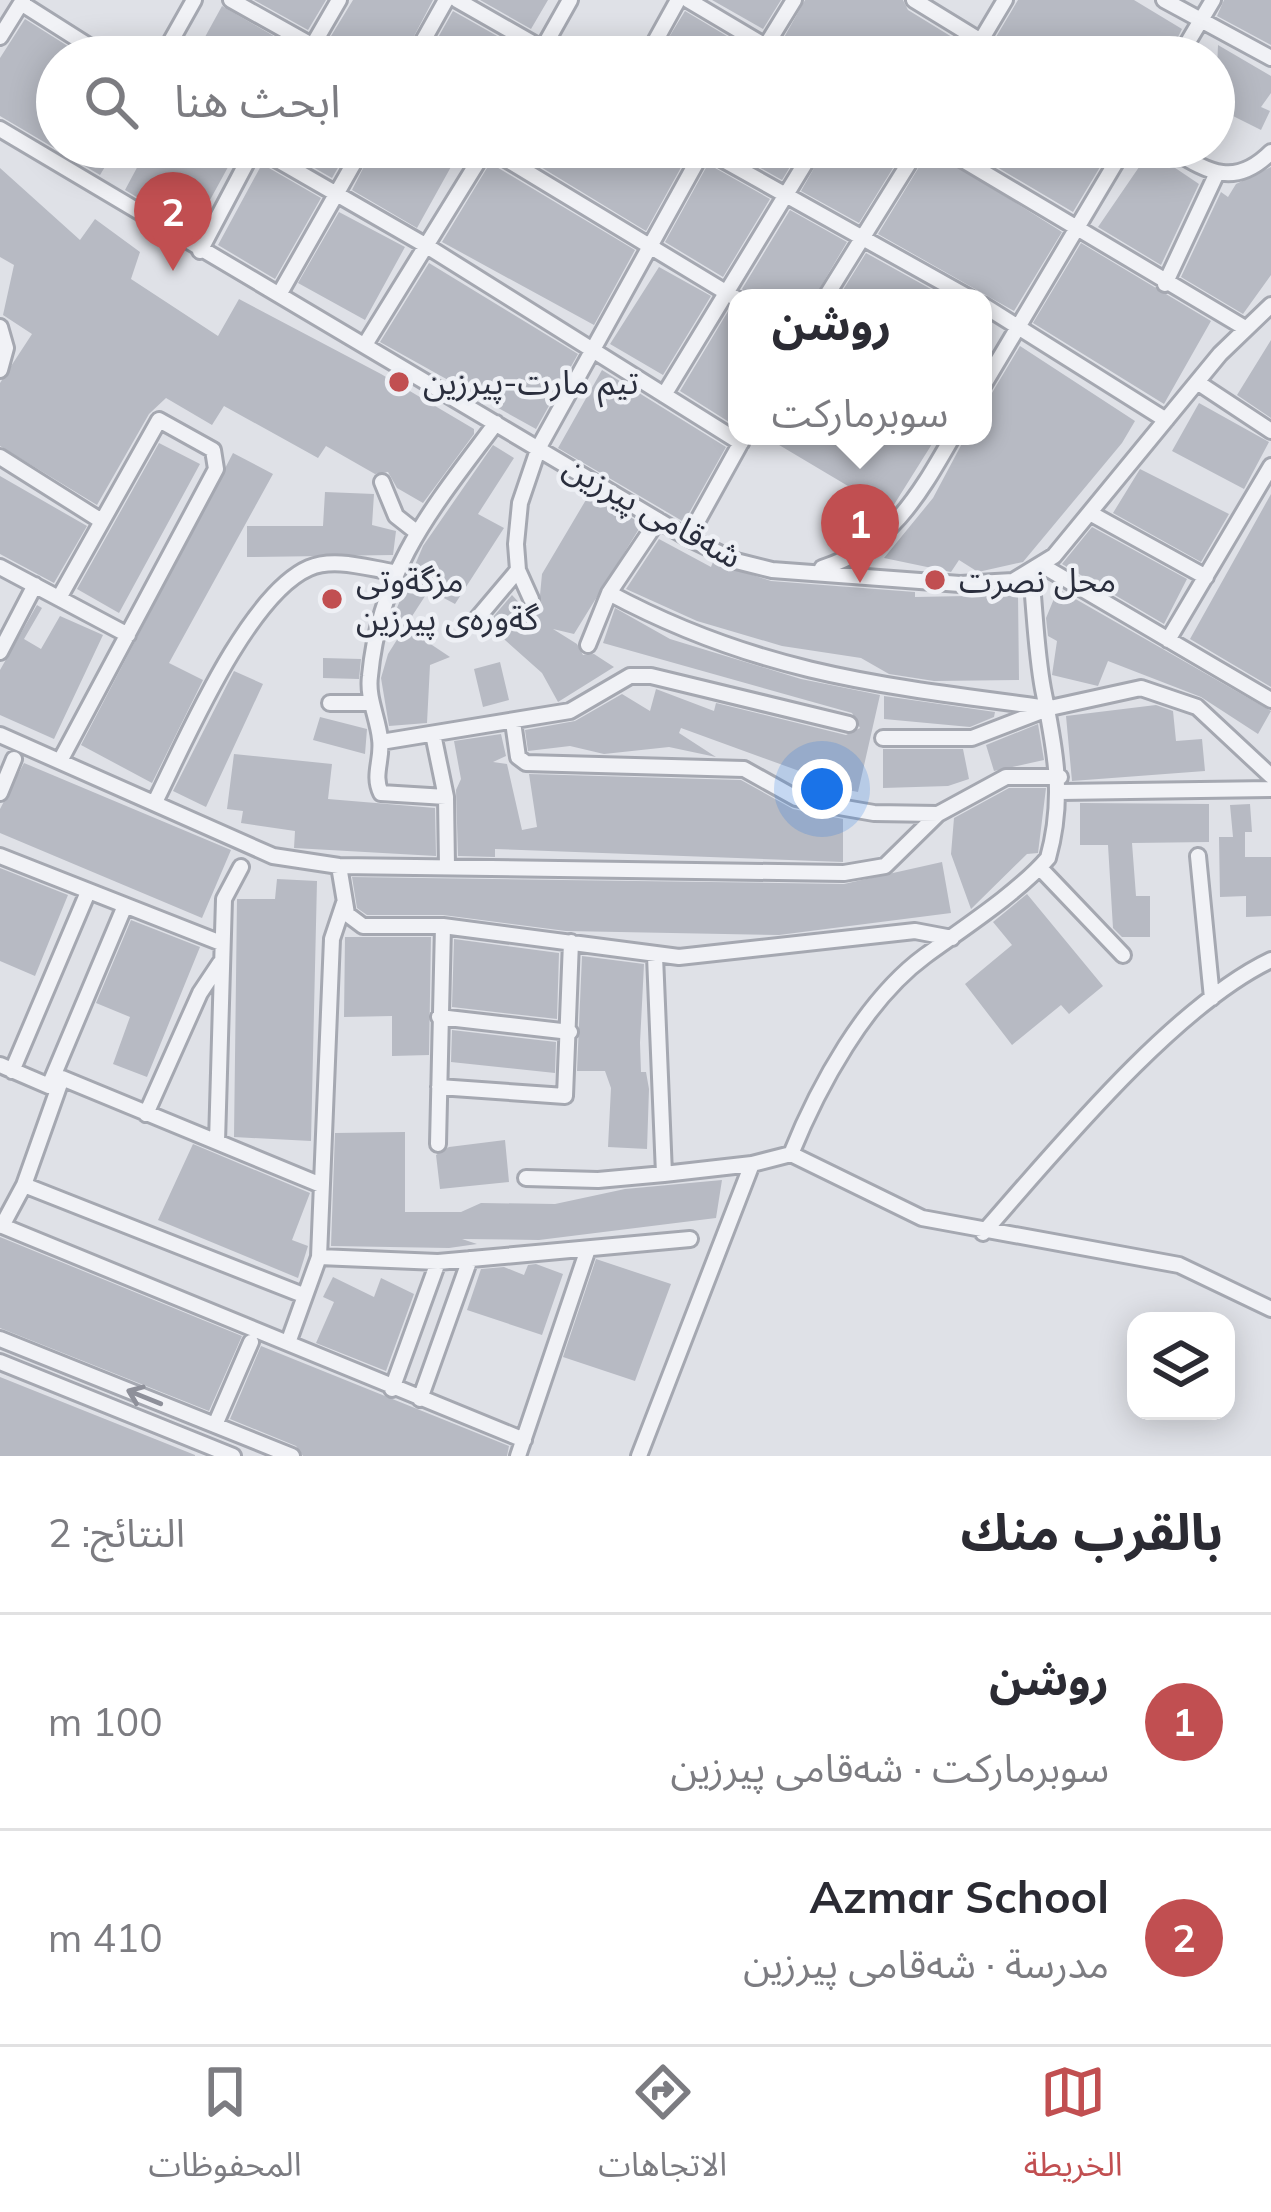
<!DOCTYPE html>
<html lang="ar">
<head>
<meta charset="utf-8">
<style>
  :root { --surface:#fff; --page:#f7f7f7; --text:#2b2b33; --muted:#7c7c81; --line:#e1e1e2; --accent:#c14f51 }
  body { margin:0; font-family:Mulish,"Noto Sans Arabic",sans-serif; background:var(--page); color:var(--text); direction:rtl }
  .controls { position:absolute; right:36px; bottom:36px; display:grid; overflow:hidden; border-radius:24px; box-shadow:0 6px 30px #0003 }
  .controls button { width:108px; height:108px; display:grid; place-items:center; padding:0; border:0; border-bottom:3px solid var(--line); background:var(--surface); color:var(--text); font:60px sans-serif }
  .you { position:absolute; left:822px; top:789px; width:42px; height:42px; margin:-30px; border:9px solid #fff; border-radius:50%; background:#1a73e8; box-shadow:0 0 0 18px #1a73e833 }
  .badge { display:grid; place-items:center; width:78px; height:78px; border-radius:50%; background:var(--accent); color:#fff; font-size:39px; font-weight:700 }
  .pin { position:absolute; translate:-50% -99px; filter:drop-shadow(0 3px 6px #0008) }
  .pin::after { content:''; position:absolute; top:63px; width:42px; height:36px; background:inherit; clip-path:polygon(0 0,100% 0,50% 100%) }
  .popup { position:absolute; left:728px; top:289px; width:264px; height:156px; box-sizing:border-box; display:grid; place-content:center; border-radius:24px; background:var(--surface); filter:drop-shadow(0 3px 9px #0005); font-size:39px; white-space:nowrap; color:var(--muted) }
  .popup b { font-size:45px; color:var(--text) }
  .popup::after { content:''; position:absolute; left:50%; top:100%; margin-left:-24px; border:24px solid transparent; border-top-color:var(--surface) }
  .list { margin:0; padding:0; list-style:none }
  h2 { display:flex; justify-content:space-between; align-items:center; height:156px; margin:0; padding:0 48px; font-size:51px }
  h2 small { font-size:39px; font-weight:400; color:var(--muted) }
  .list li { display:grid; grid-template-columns:78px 1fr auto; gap:36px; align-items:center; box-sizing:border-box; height:216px; padding:0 48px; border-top:3px solid var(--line) }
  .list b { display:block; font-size:45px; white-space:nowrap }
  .list p { margin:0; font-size:39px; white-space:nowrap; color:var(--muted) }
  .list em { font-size:39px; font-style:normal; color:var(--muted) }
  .icon { flex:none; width:66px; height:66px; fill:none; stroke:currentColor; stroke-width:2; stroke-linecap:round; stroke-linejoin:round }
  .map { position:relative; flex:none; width:1271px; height:1456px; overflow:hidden; direction:ltr }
  .search { position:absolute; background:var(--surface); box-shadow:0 6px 30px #0003; left:36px; right:36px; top:36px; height:132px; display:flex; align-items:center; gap:30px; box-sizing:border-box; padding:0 42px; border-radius:66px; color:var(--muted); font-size:45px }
  .sheet { height:588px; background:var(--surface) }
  nav { display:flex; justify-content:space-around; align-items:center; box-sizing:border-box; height:168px; border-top:3px solid var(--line); background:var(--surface); font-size:33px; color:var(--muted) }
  nav a { display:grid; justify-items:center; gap:6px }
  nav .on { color:var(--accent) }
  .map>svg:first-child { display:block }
  .building { fill:#b7bac3 }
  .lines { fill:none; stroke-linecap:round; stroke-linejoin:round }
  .minor-casing { stroke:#a5a8b1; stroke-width:20 }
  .minor { stroke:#f1f2f6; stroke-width:14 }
  .oneway { stroke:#8e909a }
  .poi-dot { fill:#c14f51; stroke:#eef0f5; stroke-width:4.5 }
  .labels { text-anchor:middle; stroke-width:9; stroke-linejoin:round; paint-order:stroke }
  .poi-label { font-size:33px; fill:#2a2e3d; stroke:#eef0f5; text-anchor:start }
  .street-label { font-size:33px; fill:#2a2e3d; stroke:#eef0f5 }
</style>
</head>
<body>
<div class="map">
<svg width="1271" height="1456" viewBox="0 0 1271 1456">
  <rect width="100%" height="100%" fill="#dfe1e7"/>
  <!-- building -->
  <path class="building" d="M254,0H326L308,30Z
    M353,0H433L403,57H345L328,41Z
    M480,0H548L531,29Z
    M712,0H781L763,29Z
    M805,0H903L908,10L965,45L960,57H799L782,41Z
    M1018,0H1134L1182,29L1168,57H1018L996,37Z
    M1224,0H1271V45L1217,16Z
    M222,6L291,46L285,57H194Z
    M453,11L520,49L517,57H427Z
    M685,11L747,48L741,57H657Z
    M25,19L85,57H57V147H117L100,175L0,116V58Z
    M1218,45L1271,76V93L1261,107L1270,111L1261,130L1233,116L1214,141Z
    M148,147H239L193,231L125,190Z
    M278,147H350L332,178Z
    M374,147H462L417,228L352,190Z
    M508,147H689L690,151L646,231Z
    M723,147H802L782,180Z
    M826,147H906L859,223L801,191Z
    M963,147H1112L1073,212Z
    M930,149L1062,232L1014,311L878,234Z
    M1150,151L1199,184L1161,265L1098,227Z
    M490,163L635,250L594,325L442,242Z
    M262,164L321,198L275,279L218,245Z
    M708,164L770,199L723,277L665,242Z
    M1271,167V275L1243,314L1181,277L1221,192L1228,197L1236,184Z
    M0,168L80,240L95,219L140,252L131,279L218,336L239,299L381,374L474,429V434L423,503L397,488L388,472L375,474L326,446L318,458L224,406L212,425L166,398L149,414L97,505L0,446V383L32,334L3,315L14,265L0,257Z
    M790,210L847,242L814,298H748L742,289Z
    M339,212L405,247L365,320L298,283Z
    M1081,243L1211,321L1164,404L1033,323Z
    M866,253L947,298H838Z
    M429,263L578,354L536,429L380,342Z
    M659,267L711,296L663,375L610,344Z
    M730,308L737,310V427L680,391Z
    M1271,340V418L1237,395Z
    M1020,346L1135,421L1122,443L1023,562L978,572L959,560L951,572L884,558L933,498L966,436H983V408Z
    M602,370L726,447L684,522L558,448Z
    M1199,403L1269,442L1244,489L1172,451Z
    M764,436H937L890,511Z
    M159,443L200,464L119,613L77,589Z
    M493,445L514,458L478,514L504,528L455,604L429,590L405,627L391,622L423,546Z
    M233,453L273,474L169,663L203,680L152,783L81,745Z
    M1140,469L1229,514L1201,562L1113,513Z
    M0,476L87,526L54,583L0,554Z
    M325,492L374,494L372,525L396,531L393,555L247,557V526H323Z
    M590,493L642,524L574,634L553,629L577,644L583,655L594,654L614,667L558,702L542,673L487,624L512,595L525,609L539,606L542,574Z
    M1271,494V687L1190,639Z
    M1092,527L1187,579L1164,624L1062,564Z
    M659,539L711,567L713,562L771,581L915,592V597L1018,595L1019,680L934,681L889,674L861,658L782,646L697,621L626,589Z
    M1058,589L1271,711L1258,734L1201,697L1108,661L1098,686L1052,675L1057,641L1048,636L1046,618Z
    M37,605L42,608L24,639L41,649L60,616L103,635L54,739L0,715V670Z
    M615,608L670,639L801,679L880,695L858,792L823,785L824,780L681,728L679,733L716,757L669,747L604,754L570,746L528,751L525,730L575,721L622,694L650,711L656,689L714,711L716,703L846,735L860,728L852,713L603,643Z
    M405,627L450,657L430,665L427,723L389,726L381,678L388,654Z
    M323,658L361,659L359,679L323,678Z
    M500,662L509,700L483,707L474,669Z
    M234,671L263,684L206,807L173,791Z
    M884,696L995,712L994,717L970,727L884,719Z
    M1156,705L1173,711L1176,741L1202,739L1205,771L1072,781L1066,716Z
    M320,717L367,729L365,754L313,740Z
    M1038,724L1044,760L994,771L986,745Z
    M501,734L506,756L493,762L507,764L522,830L537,827L529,774L741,780L793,809L843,819V862L495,849V857L458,856L456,790L461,779L454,741Z
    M883,749H963L969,779L948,786L883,788Z
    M234,754L332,764L328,799L435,808L436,856L294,848L295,831L241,823L243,811L227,809Z
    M24,763L231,850L202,918L0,833V809Z
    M1009,788H1046L1038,853L1027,854L971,909L951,854L954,818Z
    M1080,803L1209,804V842L1132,843L1136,896H1150V937H1122L1113,928L1108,845H1080Z
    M1250,804L1252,832H1245V857H1271V916L1246,917V896L1220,897L1219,837H1233L1230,805Z
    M942,862L951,913L779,935L566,931L443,915H367L357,908L352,877L844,884Z
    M0,868L68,895L35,976L0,961Z
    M277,879L317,881L311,1141L234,1137L237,899H275Z
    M1027,894L1103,986L1069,1014L1061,1005L1012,1045L965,984L1012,945L993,922Z
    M131,920L200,947L147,1077L113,1064L130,1017L96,1003Z
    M345,937H431L429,1055L392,1056V1016L344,1017Z
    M454,939L559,953L557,1019L452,1007Z
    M582,956L644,964L640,1043L641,1072H646L649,1089L647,1149L608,1147L611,1088L605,1071H577Z
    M452,1030L556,1042L555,1073L451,1062Z
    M405,1132V1212H461L481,1203L555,1204L625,1189L722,1180L716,1218L539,1240L462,1239L477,1244L449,1248L331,1246L335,1133Z
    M505,1140L509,1182L440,1189L436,1155L449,1147Z
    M193,1144L310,1193L292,1240L308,1246L298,1278L158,1220Z
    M0,1237L242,1336L209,1411L0,1328Z
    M596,1259L671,1284L635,1381L563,1357Z
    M536,1264L563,1274L542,1335L467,1310L481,1269L504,1267L524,1275L528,1265Z
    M333,1277L374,1297L381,1278L414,1294L386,1371L316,1343L334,1302L323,1297Z
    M261,1346L509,1446L507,1456H303L296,1446L230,1419Z
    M0,1377L195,1455V1456H0Z"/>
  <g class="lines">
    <!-- minor casing -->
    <g class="minor-casing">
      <path id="minor" d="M231,0L333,57
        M457,0L557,57
        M688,0L784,57
        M914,0L1007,57
        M1164,0L1271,58
        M21,3L106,57
        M0,37L23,0
        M652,47L678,0
        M162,57L194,0
        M306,57L339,0
        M414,57L446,0
        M538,57L570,0
        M759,57L794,0
        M971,57L1005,0
        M1179,57L1213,0
        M0,129L688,538L736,561L772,570L960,584L1013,581L1054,556L1220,354L1271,305
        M255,147L425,245L741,443
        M486,147L737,299
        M700,147L970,298
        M941,147L1245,328
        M1167,147C1206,170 1233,190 1271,152
        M200,251L255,147
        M1165,284L1216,175
        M280,293L363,147
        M825,298L919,147
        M983,305L1166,420
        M0,327L6,348L0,370
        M366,343L487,147
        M1197,382L1271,431
        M983,386L1125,147
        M664,395L815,147
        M0,457L100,520
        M382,482L396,516L415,531
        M1090,513L1206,577
        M688,538L744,437
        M1043,566L1271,700
        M0,567L128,635
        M822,568C891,546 919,495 953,436
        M609,593C760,674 884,686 1050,708
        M59,598L159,420L213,450L216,469L60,761
        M531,599L518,570L516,544L520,503L539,447L705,147
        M475,621L518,570
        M1168,640L1271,466
        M588,645L609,593L658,520
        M0,652L35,585
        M330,703H371
        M513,722L518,757L526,763L744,769L796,798L822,804L874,813L938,814
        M433,734L446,797L447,867
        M0,735L273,856L339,866L844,873L885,866L938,814L1006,777H1060
        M883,738H972L1050,708L1141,688L1197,707L1271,776
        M381,742L570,711L630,676H651L849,724
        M1060,792L1271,789
        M0,793L14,759
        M446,797L381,793C372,775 383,759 380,739C378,718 367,698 370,676C380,568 434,506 496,423
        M155,802C185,742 247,595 309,568C334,557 367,568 393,572
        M0,856L221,943
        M1198,856L1212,998
        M339,866L347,914L363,926H443L679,957L915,931L952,938
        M1040,868L1123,955
        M655,956L664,1174L752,1164
        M439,1017L570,1032
        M0,1065L49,1086L62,1078L321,1185
        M12,1071L88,892
        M49,1086L124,908
        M439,1087L565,1096L571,942
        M146,1114L200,993L220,963
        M217,1142L224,899L241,867
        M438,1144L443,926
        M791,1154L922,1218L1179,1265L1271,1309
        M526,1178L598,1180L664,1174
        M24,1185L303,1295
        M0,1225L524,1440
        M2,1226L24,1185L62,1078
        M983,1233C1055,1151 1174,1006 1271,960
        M319,1257L438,1262L690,1239
        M0,1339L292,1456
        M288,1343L319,1257L332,939L344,903
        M0,1362L233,1456
        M392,1389L438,1262
        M420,1399L470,1259
        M215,1425L251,1342
        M518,1456L588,1249
        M639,1456L752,1164L791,1154C818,1087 865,1000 925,956C962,929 1019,892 1048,858C1065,798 1055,748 1043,689C1036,651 1035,612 1031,574"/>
    </g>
    <!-- minor -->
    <use href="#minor" class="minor"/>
  </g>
  <!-- one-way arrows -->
  <defs><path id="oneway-shaft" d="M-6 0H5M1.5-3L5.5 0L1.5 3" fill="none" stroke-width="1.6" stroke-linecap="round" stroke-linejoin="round" transform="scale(3)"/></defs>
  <use class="oneway" href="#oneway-shaft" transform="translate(144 1397) rotate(-158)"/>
  <!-- markers -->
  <g class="poi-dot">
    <circle cx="399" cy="382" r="12"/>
    <circle cx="935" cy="580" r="12"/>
    <circle cx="332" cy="599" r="12"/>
  </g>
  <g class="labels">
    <!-- poi labels -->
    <g class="poi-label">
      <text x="423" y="394">تیم مارت-پیرزین</text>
      <text x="356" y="592">مزگةوتی<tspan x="356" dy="38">گةورەی پیرزین</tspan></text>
      <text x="959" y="592">محل نصرت</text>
    </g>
    <!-- street labels -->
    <g class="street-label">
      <text transform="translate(653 511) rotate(29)" y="12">شەقامی پیرزین</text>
    </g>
  </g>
</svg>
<div class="controls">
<button><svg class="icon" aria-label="layers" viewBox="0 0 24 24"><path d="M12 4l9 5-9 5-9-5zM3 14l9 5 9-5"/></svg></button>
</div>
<div class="you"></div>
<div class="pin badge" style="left:860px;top:583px">1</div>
<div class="popup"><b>روشن</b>سوبرماركت</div>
<div class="pin badge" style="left:173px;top:271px">2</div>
<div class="search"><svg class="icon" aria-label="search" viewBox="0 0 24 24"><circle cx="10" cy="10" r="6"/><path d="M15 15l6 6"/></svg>ابحث هنا</div>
</div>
<section class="sheet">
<h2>بالقرب منك<small>النتائج: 2</small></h2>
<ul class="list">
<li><span class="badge">1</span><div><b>روشن</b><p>سوبرماركت · شەقامی پیرزین</p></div><em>100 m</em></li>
<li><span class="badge">2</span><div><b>Azmar School</b><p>مدرسة · شەقامی پیرزین</p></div><em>410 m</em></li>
</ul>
</section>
<nav>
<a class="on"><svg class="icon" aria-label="map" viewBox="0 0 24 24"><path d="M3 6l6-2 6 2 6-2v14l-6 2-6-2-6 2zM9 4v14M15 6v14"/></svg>الخريطة</a>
<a><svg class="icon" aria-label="directions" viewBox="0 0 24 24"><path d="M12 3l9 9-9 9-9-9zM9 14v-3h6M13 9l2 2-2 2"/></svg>الاتجاهات</a>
<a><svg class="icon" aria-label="saved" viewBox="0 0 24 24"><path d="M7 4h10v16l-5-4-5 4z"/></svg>المحفوظات</a>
</nav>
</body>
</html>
